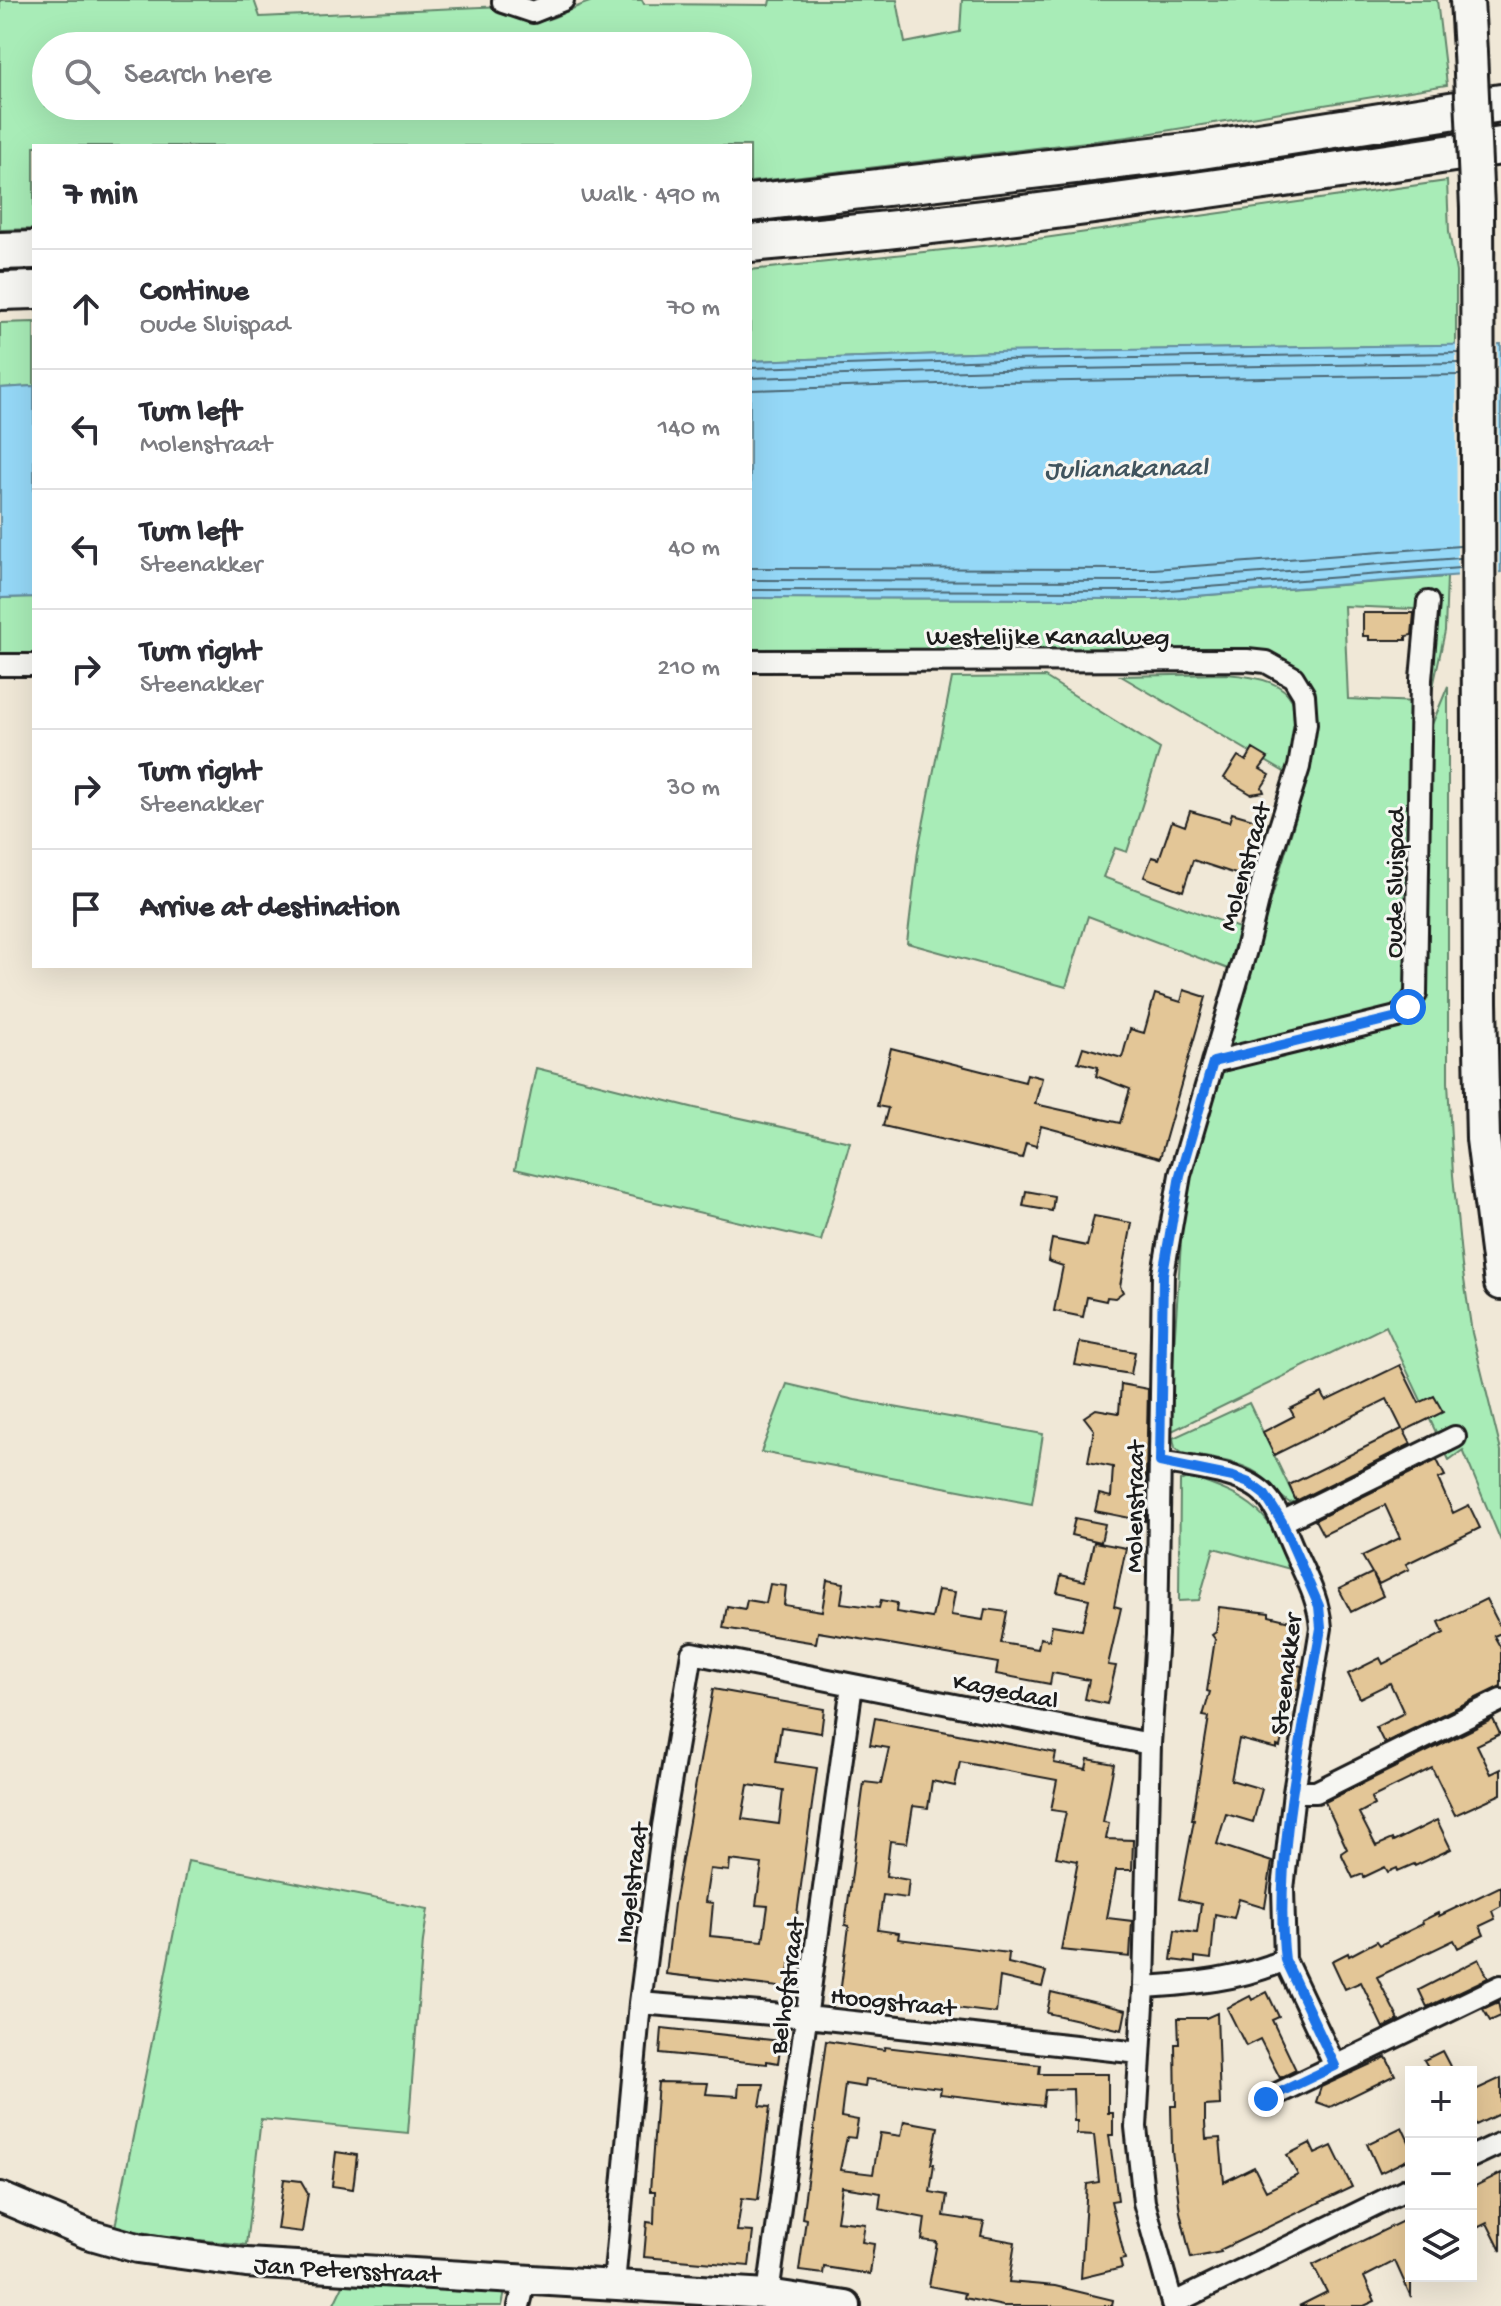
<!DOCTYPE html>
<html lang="en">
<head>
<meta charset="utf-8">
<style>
  :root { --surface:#fff; --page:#f2f2f3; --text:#2b2b33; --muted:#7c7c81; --line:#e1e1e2 }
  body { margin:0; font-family:"Gochi Hand",sans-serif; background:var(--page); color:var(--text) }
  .controls { position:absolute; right:24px; bottom:24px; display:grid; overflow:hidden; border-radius:0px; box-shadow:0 8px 32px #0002 }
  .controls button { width:72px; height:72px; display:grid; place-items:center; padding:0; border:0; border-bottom:2px solid var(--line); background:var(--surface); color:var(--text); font:40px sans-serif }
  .stop { position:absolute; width:24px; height:24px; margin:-18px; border:6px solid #1a73e8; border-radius:50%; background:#fff }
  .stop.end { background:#1a73e8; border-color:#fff; box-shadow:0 2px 8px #0008 }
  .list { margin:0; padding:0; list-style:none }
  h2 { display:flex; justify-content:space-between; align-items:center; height:104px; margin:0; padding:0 32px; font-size:34px }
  h2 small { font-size:26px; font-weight:400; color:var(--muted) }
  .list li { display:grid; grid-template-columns:52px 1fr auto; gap:24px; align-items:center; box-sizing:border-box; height:120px; padding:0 32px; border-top:2px solid var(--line) }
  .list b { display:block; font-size:30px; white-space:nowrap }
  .list p { margin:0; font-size:26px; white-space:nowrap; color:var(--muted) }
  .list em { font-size:26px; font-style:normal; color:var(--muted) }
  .icon { flex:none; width:44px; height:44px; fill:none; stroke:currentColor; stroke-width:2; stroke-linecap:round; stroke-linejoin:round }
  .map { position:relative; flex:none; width:1501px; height:2306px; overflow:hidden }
  .search { position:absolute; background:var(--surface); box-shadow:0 8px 32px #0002; left:32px; top:32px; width:720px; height:88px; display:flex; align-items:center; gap:20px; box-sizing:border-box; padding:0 28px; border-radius:44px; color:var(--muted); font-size:30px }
  .panel { position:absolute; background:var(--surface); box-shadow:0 8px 32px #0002; left:32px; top:144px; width:720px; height:824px; border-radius:0px }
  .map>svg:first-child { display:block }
  .green { fill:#a8ecb7; stroke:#62846a; stroke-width:2; fill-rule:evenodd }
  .water { fill:#95d8f7; stroke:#658d9f; stroke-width:2 }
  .pier { fill:#f0e8d7 }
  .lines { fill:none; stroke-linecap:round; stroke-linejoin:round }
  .shore { stroke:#4c6774; stroke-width:2 }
  .building { fill:#e3c697; stroke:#1c1c1c; stroke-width:2; fill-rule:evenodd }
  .street-casing { stroke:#1c1c1c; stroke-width:26 }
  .secondary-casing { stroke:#1c1c1c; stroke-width:34 }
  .primary-casing { stroke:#1c1c1c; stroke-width:38 }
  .highway-casing { stroke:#1c1c1c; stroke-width:42 }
  .street { stroke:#f6f6f2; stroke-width:20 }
  .secondary { stroke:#f6f6f2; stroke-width:28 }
  .primary { stroke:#f6f6f2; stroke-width:32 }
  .highway { stroke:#f6f6f2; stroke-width:36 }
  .primary-bridge-casing { stroke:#1c1c1c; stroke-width:38; stroke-linecap:butt }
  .primary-bridge { stroke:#f6f6f2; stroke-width:32 }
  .route { stroke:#1a73e8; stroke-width:10 }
  .labels { text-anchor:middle; stroke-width:6; stroke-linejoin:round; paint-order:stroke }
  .street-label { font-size:26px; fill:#1c1c1c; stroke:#f6f6f2 }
  .water-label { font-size:28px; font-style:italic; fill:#40545e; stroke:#f6f6f2 }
</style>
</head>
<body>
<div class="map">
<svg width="1501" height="2306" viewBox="0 0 1501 2306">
  <rect width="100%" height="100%" fill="#f0e8d7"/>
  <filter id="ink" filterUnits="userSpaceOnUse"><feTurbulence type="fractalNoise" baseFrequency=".0125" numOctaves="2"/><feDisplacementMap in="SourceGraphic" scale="16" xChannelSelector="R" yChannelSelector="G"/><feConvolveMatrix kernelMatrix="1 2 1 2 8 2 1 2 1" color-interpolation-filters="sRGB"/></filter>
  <g filter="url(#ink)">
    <!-- green -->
    <path class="green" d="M0,0H254L260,17L503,6C536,41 560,8 597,0C610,0 628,0 642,0L644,4L769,5L770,0H897L905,43L960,32L962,0H1437L1447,85L1128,137L750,182V146H34V229L0,230ZM46,46H738V106H46Z
      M1447,181L1449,232L1456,272V345L999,352L750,361V270L1001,244Z
      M34,322V386L0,388V323Z
      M1447,577L1445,631L1425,725L1438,610L1344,606L1348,699L1418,702L1416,763L1448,686V1082L1453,1175L1462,1266L1472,1333L1501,1451V1541L1463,1450L1449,1460L1386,1326L1172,1431L1169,1424L1184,1197L1197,1145L1306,784L1314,750V727L1288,668L750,662V598L1156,599Z
      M34,597V658H0V598Z
      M1226,674C1302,680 1306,705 1286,773L1121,676Z
      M1045,677L1160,749L1127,852L1115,848L1103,877L1239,928L1228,969L1088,916L1066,987L907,943L918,851L952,678Z
      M536,1068L695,1108L850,1142L821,1241L515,1169Z
      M787,1384L855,1400L1043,1434L1032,1504L761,1452Z
      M1249,1403L1296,1501L1290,1503C1277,1495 1269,1481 1257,1473C1236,1460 1205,1458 1182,1453L1175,1448L1173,1438Z
      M1189,1477C1257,1500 1264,1509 1297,1571L1214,1548L1199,1600L1179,1601L1180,1481Z
      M188,1861L428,1909L423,1941L408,2133L261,2119L246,2245L163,2236L115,2227Z
      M346,2279L505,2292L502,2306H333Z"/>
    <!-- water -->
    <path class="water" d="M1501,344V572L1156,599L750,598V361L999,352Z
      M34,386V597L0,598V388Z"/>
    <!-- pier -->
    <path class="pier" d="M1498,340L1499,577L1457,580L1456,341Z"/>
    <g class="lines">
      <!-- shore -->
      <path class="shore" d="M750,368L999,360L1460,353
        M750,378L999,370L1460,363
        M750,390L1000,382L1460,375
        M750,568L1154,569L1460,546
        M750,580L1155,581L1460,558
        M750,590L1155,591L1460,568"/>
    </g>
    <!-- building -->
    <path class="building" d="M1363,613H1414L1412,635L1406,636V640H1369V636H1363Z
      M1253,749L1268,758L1260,769L1270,775L1262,787L1264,792L1251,794L1224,778L1238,756L1246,761Z
      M1190,811L1229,822L1232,813L1256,820L1239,875L1193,860L1183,891L1144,877L1152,857L1159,859L1172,821L1185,826Z
      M1184,990L1206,997L1160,1158L1041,1126L1036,1146L1026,1143L1022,1158L883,1126L888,1108L877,1106L891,1048L1025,1082L1027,1074L1042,1078L1035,1104L1120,1123L1130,1089L1096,1076L1098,1067L1078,1062L1083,1047L1122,1058L1130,1029L1144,1033L1155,994L1181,1002Z
      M1026,1191L1054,1196L1052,1211L1023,1206Z
      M1094,1216L1132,1223L1120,1286L1123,1292L1115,1298L1107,1297L1106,1301L1087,1297L1083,1317L1054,1311L1063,1266L1048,1261L1052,1239L1087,1246Z
      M1080,1342L1135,1352L1131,1374L1075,1365Z
      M1400,1365L1419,1403L1434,1396L1443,1412L1404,1431L1411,1444L1296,1501L1289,1485L1402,1429L1387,1399L1274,1455L1263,1432L1294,1416L1290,1409L1322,1393L1326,1401Z
      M1121,1384L1148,1389L1145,1521L1095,1511L1099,1494L1111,1497L1113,1467L1088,1462L1094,1430L1084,1417L1096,1409L1119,1413Z
      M1437,1460L1445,1476L1438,1479L1453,1513L1469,1505L1480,1528L1406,1564L1409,1569L1379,1584L1373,1574L1383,1596L1351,1612L1339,1589L1372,1573L1362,1556L1400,1538L1385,1505L1323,1535L1315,1520Z
      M1075,1518L1105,1524L1101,1542L1071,1535Z
      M1094,1542L1126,1548L1114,1606L1121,1608L1108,1665L1116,1666L1107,1704L1085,1699L1089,1680L1052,1673L1050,1684L996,1674L998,1663L890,1644L818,1632L816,1643L723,1628L727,1606L745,1609L747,1600L766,1603L770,1584L786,1586L784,1605L822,1611L827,1580L844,1583L841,1603L879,1608L881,1600L897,1603L896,1612L932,1618L938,1590L955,1592L951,1615L983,1620L985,1609L1007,1612L1001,1643L1038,1649L1040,1638L1049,1640L1052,1625L1082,1630L1089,1599L1057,1592L1061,1575L1085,1581Z
      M1486,1599L1501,1628V1633L1494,1636L1501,1648V1686L1384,1743L1376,1727L1404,1713L1390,1683L1360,1698L1348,1674L1380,1658L1383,1664L1444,1633L1439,1622Z
      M1219,1607L1269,1613V1616L1294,1622L1284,1662L1302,1666L1298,1690L1293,1689L1280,1747L1277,1746V1749L1239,1739L1231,1780L1262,1789L1253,1822L1226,1814L1217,1844L1272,1862L1265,1907L1239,1899L1234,1918L1215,1914L1211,1959L1195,1957V1963L1171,1960L1175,1930L1197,1933L1201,1904L1179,1899L1194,1820H1192L1209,1717L1203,1716L1210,1692L1207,1691L1215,1639L1212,1635L1216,1632Z
      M713,1689L824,1709L821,1733L781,1727L776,1762L817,1768L787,1988L666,1974L674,1904ZM748,1785L783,1790L779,1824L742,1819ZM730,1860L762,1864L756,1905L768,1906L763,1941L710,1936L713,1903L705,1902L710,1869L729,1871Z
      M875,1718L1056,1753L1054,1763L1086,1769L1088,1759L1114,1764L1103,1822L1109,1823L1106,1839L1133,1840L1132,1870H1116L1107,1918L1132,1921L1130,1957L1061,1950L1078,1861L1056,1857L1066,1812L1051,1810L1057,1780L960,1762L955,1786L932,1781L928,1808L913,1806L907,1843L890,1841L886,1876L909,1880L908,1888L907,1898L883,1895L878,1930L899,1933L898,1939L1009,1953L1008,1963L1046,1972L1042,1987L1000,1977L996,2013L840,1994L849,1926L845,1925L864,1782L881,1784L889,1748L870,1745Z
      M1493,1719L1500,1734L1477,1745L1491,1774L1501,1769V1794L1455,1815L1432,1768L1371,1798L1374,1805L1359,1813L1376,1846L1392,1839L1393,1842L1437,1820L1451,1849L1415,1866L1414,1864L1398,1871L1397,1868L1388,1872L1385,1867L1364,1877L1363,1874L1353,1878L1341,1853L1347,1849L1325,1802Z
      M1501,1886V1906L1492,1911L1495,1919L1480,1926L1484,1935L1458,1948L1454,1940L1377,1977L1399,2020L1383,2028L1361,1982L1345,1989L1332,1961L1348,1953L1349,1956L1377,1941L1380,1945L1423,1924L1422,1921L1438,1913L1439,1916Z
      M1479,1959L1488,1978L1427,2007L1419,1990Z
      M1051,1992L1126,2010L1122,2030L1047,2013Z
      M1267,1992L1279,2017L1272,2020L1296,2070L1280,2078L1260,2039L1246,2046L1227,2008L1250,1996L1252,2000Z
      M1498,2002L1501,2016L1490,2021L1483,2009Z
      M1217,2013L1220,2105L1205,2106V2123L1206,2139L1220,2138L1224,2182L1254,2167L1266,2191L1298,2175L1287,2155L1310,2143L1315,2154L1332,2146L1352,2187L1220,2250L1221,2252L1191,2258L1180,2212L1172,2151L1171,2106H1176L1175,2044H1179L1178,2018H1206Z
      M662,2028L781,2041L778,2063L767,2061V2064L660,2053Z
      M826,2041L884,2050L885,2047L1040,2065L1039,2074H1108V2113H1113V2135H1109L1118,2200L1111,2201L1125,2259L1120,2260L1122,2268L1081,2278L1087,2184L1099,2182L1094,2135L1077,2134V2121H1074L1073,2089L1045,2090L1043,2106L940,2094L941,2088L866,2079L865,2087L845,2084L841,2117L858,2120L855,2138L847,2137L840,2170L873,2174L880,2133L901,2136L904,2121L938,2127L931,2164H934L930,2192L947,2195L944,2216L984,2222L981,2236L1015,2242L1009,2282L1055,2286L1113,2300L1112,2306H1003L964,2298L965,2293L929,2286L937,2242L922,2240L925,2218L879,2209L881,2193L842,2187L837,2221L865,2224L862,2242L874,2244L870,2274L824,2267L823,2274L799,2271L806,2219L802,2218Z
      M1442,2051L1453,2072H1431L1424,2060Z
      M1386,2057L1395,2075L1330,2107L1316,2102L1321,2087Z
      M1501,2078V2113L1476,2125L1471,2114V2092Z
      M658,2082L708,2083L706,2094L738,2096L739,2084H764L760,2106L770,2107L758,2200L742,2198L737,2231L753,2232L749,2266L644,2257L647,2222L654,2223L655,2191H650Z
      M1402,2127L1411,2146V2158L1380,2173L1367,2144Z
      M336,2152L357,2155L353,2189L332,2186Z
      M1501,2173V2251L1487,2223L1477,2228L1471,2217V2188Z
      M284,2179L301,2181L308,2193L302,2232L277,2229Z
      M1411,2217V2297L1395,2261L1364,2277L1375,2301L1364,2306H1299L1327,2292L1313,2265Z"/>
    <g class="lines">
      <!-- street casing -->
      <g class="street-casing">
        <path id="street" d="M503,2L533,12L563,0
          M750,661L1247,660L1266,662L1293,677L1304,695L1306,724L1299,767L1263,880L1246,950L1180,1175L1163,1274L1157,1635L1150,1744L1144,1987L1136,2127L1144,2202L1173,2306
          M0,665H34
          M1213,1062L1397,1017L1408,1007L1416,994L1421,679L1428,602
          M1282,1522L1455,1437
          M1294,1792H1316L1501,1700
          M1285,1960L1335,2066L1501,1986
          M1144,1987C1193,1984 1239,1980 1285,1960L1283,1889L1294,1792L1321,1628C1319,1601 1308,1581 1297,1557C1287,1537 1281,1513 1266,1496C1246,1472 1190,1468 1160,1462
          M640,2003L807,2017L1140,2053
          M1266,2099L1335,2066
          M1471,2157L1501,2143
          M614,2284L640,2003L663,1826L692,1653L1150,1744
          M768,2294L852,1685
          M1172,2304L1411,2187
          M519,2306L526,2278"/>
      </g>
      <!-- secondary casing -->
      <g class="secondary-casing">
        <path id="secondary" d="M0,2197L88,2234L137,2248L246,2263L768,2294L846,2306"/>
      </g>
      <!-- primary casing -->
      <g class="primary-casing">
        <path id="primary" d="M1467,0L1470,52
          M1477,208L1480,1002L1483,1139L1501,1283"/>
      </g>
      <!-- highway casing -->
      <g class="highway-casing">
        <path id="highway" d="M750,203L1195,151L1501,103
          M750,243C1002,222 1252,183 1501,146
          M0,251L34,250
          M0,291L34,290"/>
      </g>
      <!-- street -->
      <use href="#street" class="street"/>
      <!-- secondary -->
      <use href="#secondary" class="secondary"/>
      <!-- primary -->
      <use href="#primary" class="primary"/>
      <!-- highway -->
      <use href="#highway" class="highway"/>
      <!-- primary-bridge casing -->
      <g class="primary-bridge-casing">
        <path id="primary-bridge" d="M1470,52L1477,208"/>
      </g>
      <!-- primary-bridge -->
      <use href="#primary-bridge" class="primary-bridge"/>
    </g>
  </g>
  <g class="lines" filter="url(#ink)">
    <!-- route -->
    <path class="route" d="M1266,2099L1335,2066L1285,1960C1273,1858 1304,1730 1321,1628L1319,1606L1282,1522L1265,1495L1249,1483L1233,1477L1160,1462L1163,1274L1180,1175L1213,1062L1397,1017L1408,1007"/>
  </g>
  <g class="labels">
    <!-- street labels -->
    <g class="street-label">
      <text x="1048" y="644">Westelijke Kanaalweg</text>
      <text transform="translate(1243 866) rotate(-74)" y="9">Molenstraat</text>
      <text transform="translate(1393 883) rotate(-89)" y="9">Oude Sluispad</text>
      <text transform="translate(1133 1507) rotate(-89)" y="9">Molenstraat</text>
      <text transform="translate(1284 1674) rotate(-83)" y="9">Steenakker</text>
      <text transform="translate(1006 1689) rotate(11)" y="9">Kagedaal</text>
      <text transform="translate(630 1883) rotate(-82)" y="9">Ingelstraat</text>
      <text transform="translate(785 1986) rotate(-82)" y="9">Belhofstraat</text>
      <text transform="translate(893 2000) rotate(6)" y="9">Hoogstraat</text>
      <text transform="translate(347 2268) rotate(3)" y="9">Jan Petersstraat</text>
    </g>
    <!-- water labels -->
    <g class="water-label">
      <text transform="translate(1126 466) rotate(-1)" y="10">Julianakanaal</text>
    </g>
  </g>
</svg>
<div class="controls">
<button>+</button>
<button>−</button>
<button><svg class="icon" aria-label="layers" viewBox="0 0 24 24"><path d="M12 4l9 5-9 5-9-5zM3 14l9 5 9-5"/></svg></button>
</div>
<div class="stop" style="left:1408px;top:1007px"></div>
<div class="stop end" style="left:1266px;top:2099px"></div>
<div class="search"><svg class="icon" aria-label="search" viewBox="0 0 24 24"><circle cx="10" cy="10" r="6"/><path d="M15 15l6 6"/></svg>Search here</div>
<section class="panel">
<h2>7 min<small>Walk · 490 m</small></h2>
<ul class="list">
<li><svg class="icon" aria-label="ahead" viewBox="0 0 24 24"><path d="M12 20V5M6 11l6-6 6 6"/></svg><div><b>Continue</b><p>Oude Sluispad</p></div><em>70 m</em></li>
<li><svg class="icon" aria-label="left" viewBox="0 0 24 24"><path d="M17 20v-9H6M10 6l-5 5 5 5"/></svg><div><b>Turn left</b><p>Molenstraat</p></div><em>140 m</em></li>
<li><svg class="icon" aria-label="left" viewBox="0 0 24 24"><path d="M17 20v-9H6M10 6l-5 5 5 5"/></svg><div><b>Turn left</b><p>Steenakker</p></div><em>40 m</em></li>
<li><svg class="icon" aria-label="right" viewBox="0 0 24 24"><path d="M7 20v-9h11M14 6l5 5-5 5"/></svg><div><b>Turn right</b><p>Steenakker</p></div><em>210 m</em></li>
<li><svg class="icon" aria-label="right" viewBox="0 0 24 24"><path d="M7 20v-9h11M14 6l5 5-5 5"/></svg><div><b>Turn right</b><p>Steenakker</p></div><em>30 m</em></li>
<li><svg class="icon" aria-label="arrive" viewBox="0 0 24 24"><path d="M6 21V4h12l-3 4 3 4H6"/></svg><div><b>Arrive at destination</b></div></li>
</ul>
</section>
</div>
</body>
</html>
